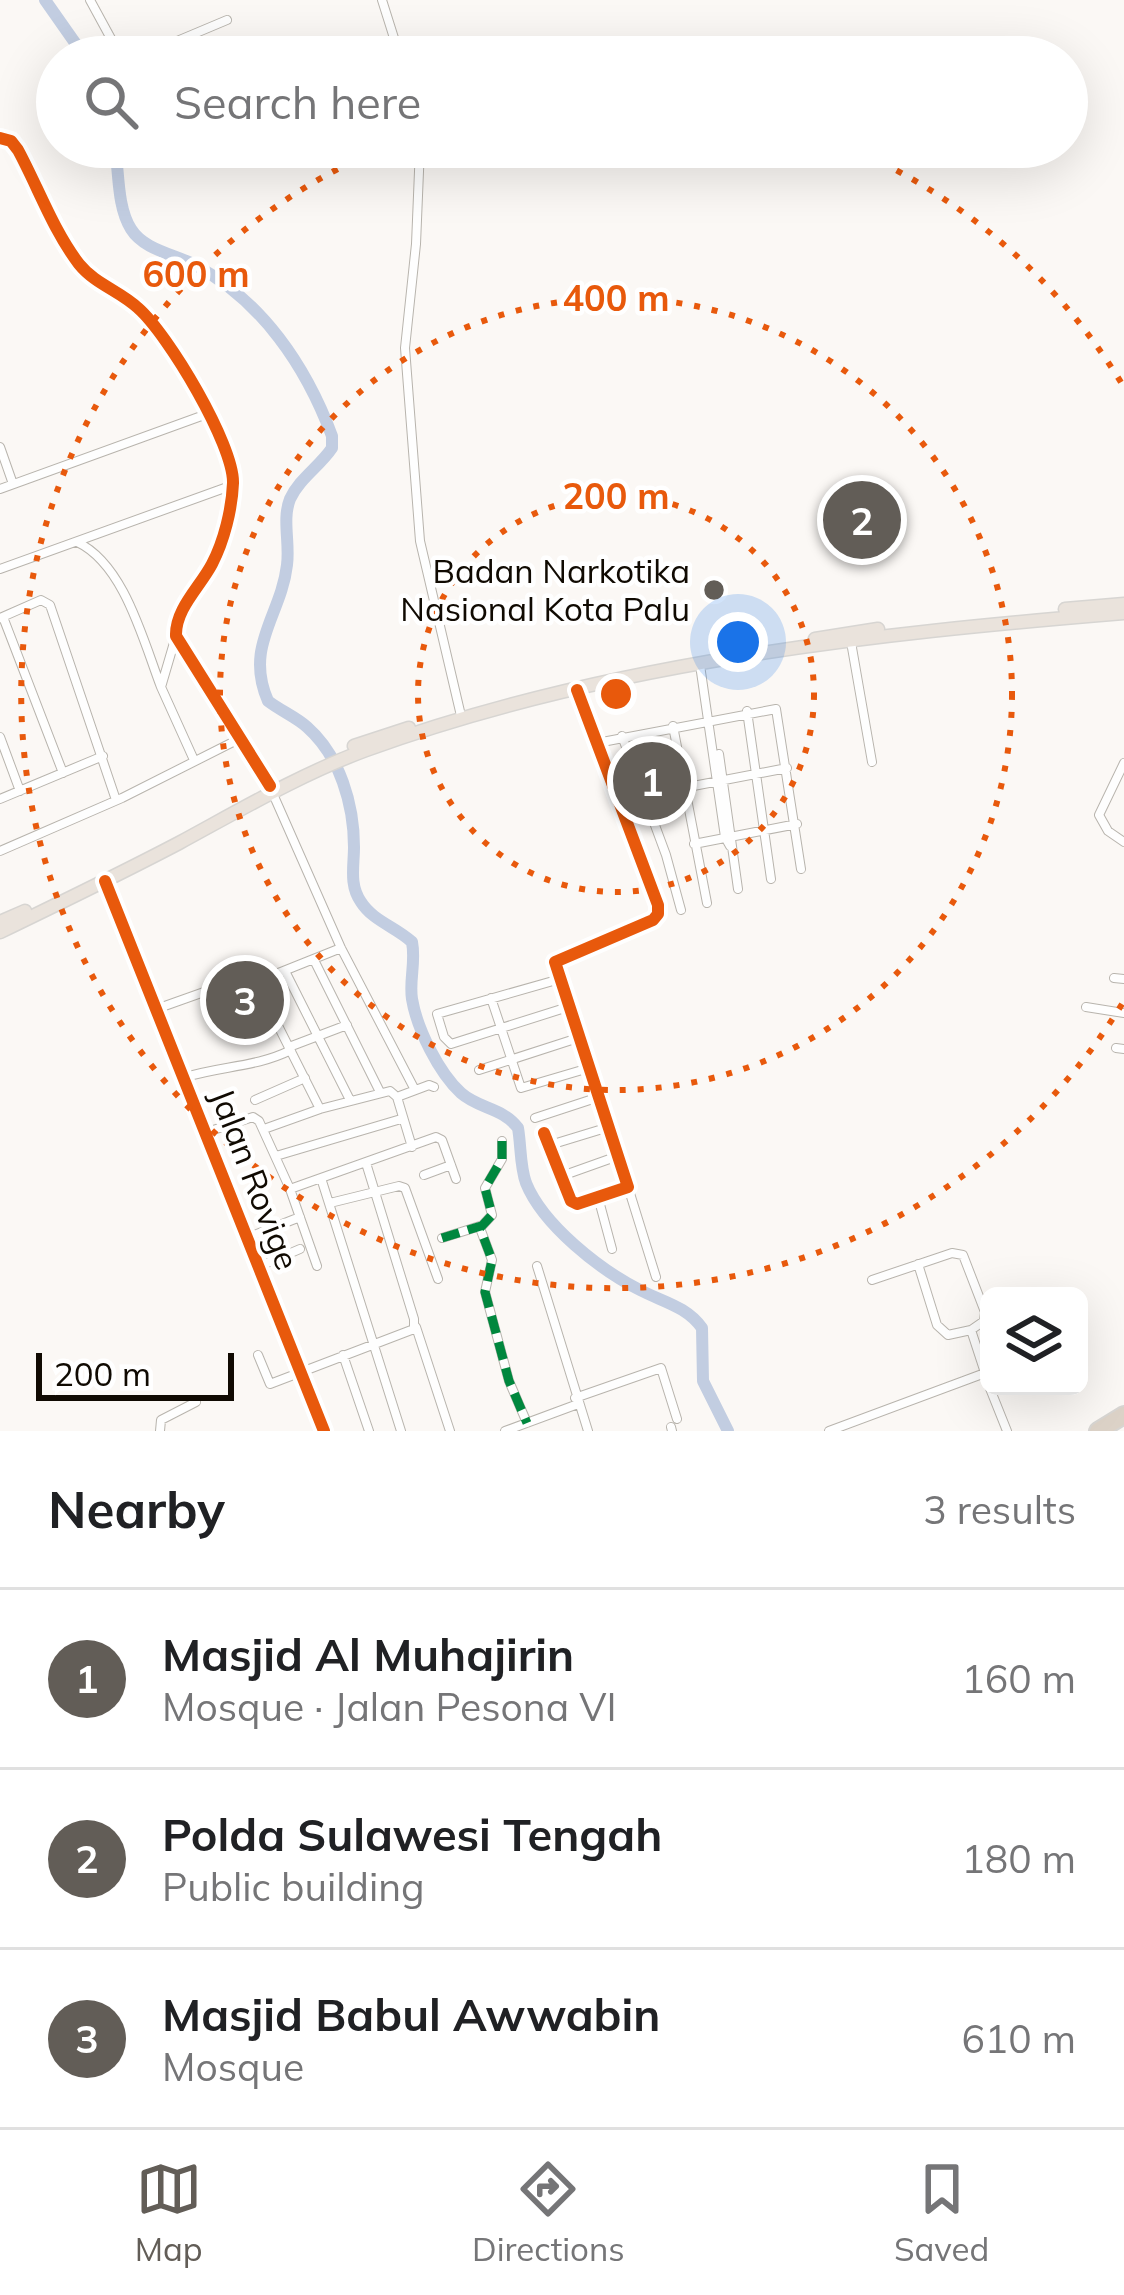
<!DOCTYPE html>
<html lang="en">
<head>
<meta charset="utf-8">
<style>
  :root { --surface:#fff; --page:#f2f2f2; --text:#202124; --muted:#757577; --line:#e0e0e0; --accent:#625d57 }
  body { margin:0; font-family:Mulish,sans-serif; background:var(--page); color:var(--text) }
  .controls { position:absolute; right:36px; bottom:36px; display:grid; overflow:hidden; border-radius:18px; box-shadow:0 12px 48px #0002 }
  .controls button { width:108px; height:108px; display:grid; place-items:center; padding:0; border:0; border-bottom:3px solid var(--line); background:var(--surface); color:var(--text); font:60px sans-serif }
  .scale { position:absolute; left:36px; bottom:30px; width:198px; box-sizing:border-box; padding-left:12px; border:6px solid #100a02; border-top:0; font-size:33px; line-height:42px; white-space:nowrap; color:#100a02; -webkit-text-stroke:9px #fff; paint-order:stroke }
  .you { position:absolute; left:738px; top:642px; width:42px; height:42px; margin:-30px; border:9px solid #fff; border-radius:50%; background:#1a73e8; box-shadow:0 0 0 18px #1a73e833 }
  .badge { display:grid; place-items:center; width:78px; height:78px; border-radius:50%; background:var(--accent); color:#fff; font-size:39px; font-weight:700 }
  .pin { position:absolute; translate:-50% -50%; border:6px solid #fff; box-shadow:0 3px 12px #0006 }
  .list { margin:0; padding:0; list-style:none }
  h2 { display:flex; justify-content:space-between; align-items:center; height:156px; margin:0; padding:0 48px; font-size:51px }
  h2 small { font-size:39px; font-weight:400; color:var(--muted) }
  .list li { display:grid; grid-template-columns:78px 1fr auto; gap:36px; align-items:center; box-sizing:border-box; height:180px; padding:0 48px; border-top:3px solid var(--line) }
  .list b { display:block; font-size:45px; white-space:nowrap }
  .list p { margin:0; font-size:39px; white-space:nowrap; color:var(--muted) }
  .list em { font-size:39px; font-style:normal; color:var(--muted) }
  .icon { flex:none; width:66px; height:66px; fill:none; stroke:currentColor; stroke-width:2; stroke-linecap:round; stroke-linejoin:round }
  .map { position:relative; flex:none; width:1124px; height:1431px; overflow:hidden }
  .search { position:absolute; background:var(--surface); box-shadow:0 12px 48px #0002; left:36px; right:36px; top:36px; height:132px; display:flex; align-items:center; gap:30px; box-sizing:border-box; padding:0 42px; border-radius:66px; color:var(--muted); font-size:45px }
  .sheet { height:696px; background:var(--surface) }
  nav { display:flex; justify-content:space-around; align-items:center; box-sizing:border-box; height:168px; border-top:3px solid var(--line); background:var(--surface); font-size:33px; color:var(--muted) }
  nav a { display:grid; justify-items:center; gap:6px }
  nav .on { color:var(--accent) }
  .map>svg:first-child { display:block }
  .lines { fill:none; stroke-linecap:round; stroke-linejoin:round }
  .river { stroke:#c2cde1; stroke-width:12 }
  .street-casing { stroke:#b8b4ad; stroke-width:10 }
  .primary-casing { stroke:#d7d5d2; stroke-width:15 }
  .highway-casing { stroke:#d7d5d2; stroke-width:20 }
  .street { stroke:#fefefe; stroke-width:8 }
  .primary { stroke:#eae3dc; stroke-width:12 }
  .highway { stroke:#dcd2c7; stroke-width:16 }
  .quiet { stroke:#00873e; stroke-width:9; stroke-dasharray:18 9; stroke-linecap:butt }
  .cycleway-casing { stroke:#fff; stroke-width:20 }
  .cycleway { stroke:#e8590c; stroke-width:12 }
  .ring { fill:none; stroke:#e8590c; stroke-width:6; stroke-dasharray:6 12 }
  .poi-dot { fill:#625d57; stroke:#fff; stroke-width:4.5 }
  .labels { text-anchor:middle; stroke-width:9; stroke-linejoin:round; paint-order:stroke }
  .poi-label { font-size:33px; fill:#100a02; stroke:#fff; text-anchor:end }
  .street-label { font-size:33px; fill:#100a02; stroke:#fff }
  .centre { fill:#e8590c; stroke:#fff; stroke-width:6 }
  .ring-label { font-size:36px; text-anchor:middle; font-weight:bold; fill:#e8590c; stroke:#fff; stroke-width:9; stroke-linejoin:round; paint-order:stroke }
</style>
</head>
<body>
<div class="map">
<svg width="1124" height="1431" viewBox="0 0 1124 1431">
  <rect width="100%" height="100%" fill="#fbf8f5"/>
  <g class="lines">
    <!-- river -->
    <path class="river" d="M45,0L85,57
      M115,147C119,172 117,207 131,229C144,250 174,254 195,265C262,301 306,366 332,436V448C320,466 299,479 290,499C282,519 290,543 287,565C281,616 244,646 268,701C281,711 296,717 307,727C340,756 354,805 354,847C354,866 349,885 361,902C373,921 396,927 412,942C416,962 409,980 412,999C417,1029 439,1073 461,1093C479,1109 502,1107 518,1128C521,1145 520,1167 526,1183C543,1225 600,1270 640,1290C663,1302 686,1306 702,1328L703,1381L728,1431"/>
    <!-- street casing -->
    <g class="street-casing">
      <path id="street" d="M90,0L121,57
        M382,0L400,57
        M139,57L227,20
        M0,138L11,141L18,150C38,187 53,230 79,264C95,284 120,291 138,308C168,334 234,445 233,483C232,509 224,541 212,564C200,587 175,609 176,636L270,786
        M420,147L416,244L405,348L420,541L462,720
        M0,447L13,484
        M0,489L207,414
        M77,542C124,564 143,640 161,687
        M0,569L233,485
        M3,617L63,773
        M0,618L41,600L50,605L116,800
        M176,636L161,687L194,760
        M851,642L872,762
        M700,665L725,837L730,846
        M747,711L771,879
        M673,726L707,903
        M622,736L666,855L681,910
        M0,737L20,791
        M597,743L776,709L801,869
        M719,754L738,889
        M1124,763L1099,815L1108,831L1124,842
        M273,794L341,948L415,1090
        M0,799L103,756
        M646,800L683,788L787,768
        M694,844L797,824
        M0,851L122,798L241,738
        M105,881L324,1431
        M314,960L380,1092
        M285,971L350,1100
        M1114,978L1124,979
        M560,979L437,1014L444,1037L451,1044L568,1007
        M491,998L521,1088L589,1068
        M1086,1007L1124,1013
        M159,1008L235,981L256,982
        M289,1047L347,1025
        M1116,1048L1124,1049
        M479,1070L578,1038
        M186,1077C222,1066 257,1067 291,1050
        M397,1097L429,1085L434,1087
        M255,1100L305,1078
        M320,1109L256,982L341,948
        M535,1118L599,1097
        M264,1129L320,1109L390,1091L397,1097L412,1147
        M207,1132L253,1117L259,1121L290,1189L317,1266
        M544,1133L571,1201L577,1204L628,1187L555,962L653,920L658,914V905L577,690
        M502,1141V1159L485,1188L492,1215L480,1228L492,1260L485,1292L509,1381L527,1423
        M550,1145L609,1127
        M276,1156L401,1119
        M424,1175L451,1165
        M559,1177L618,1156
        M321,1178L401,1431
        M628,1187L656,1277
        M290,1189L436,1137L442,1140L456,1179
        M598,1197L612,1249
        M330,1203L399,1186L405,1188L438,1279
        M249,1237L300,1217
        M442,1238L480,1226
        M918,1264L937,1325L948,1335L971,1330L989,1385
        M260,1266L300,1249
        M537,1266L588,1431
        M872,1280L952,1253L963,1255L985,1312L984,1321L971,1330
        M416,1327L450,1431
        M258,1355L270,1384L414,1329V1319L366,1163
        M343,1355L369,1431
        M989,1386L1007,1431
        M575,1398L661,1368L677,1419
        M671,1427L672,1431
        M160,1431L161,1420L196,1402
        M505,1431L578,1404
        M829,1431L985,1373"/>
    </g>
    <!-- primary casing -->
    <g class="primary-casing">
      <path id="primary" d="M1065,609L1124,604
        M815,639L878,629
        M354,746L409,728
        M0,922L25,911
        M0,932C60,903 120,874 179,843C240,810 301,774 366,750C608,662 870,634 1124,613"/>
    </g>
    <!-- highway casing -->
    <g class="highway-casing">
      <path id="highway" d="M1098,1431L1124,1415"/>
    </g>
    <!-- street -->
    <use href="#street" class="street"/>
    <!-- primary -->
    <use href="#primary" class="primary"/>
    <!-- highway -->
    <use href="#highway" class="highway"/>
    <!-- quiet -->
    <path class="quiet" d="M502,1141V1159L485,1188L492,1215L480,1228L492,1260L485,1292L509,1381L527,1423
      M442,1238L481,1226"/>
    <!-- cycleway casing -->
    <g class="cycleway-casing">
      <path id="cycleway" d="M0,138L11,141L18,150C38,187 53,230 79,264C95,284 120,291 138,308C168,334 234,445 233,483C232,509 224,541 212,564C200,587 175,609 176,636L270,786
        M105,881L324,1431
        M544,1133L571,1201L577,1204L628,1187L555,962L653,920L658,914V905L577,690"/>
    </g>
    <!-- cycleway -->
    <use href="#cycleway" class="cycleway"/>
  </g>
  <!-- distance rings -->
  <g class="ring">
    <circle cx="616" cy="694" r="198"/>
    <circle cx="616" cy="694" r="396"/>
    <path d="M1122 1004A594 594 0 1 1 384 147M848 147A594 594 0 0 1 1122 384"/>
  </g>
  <!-- markers -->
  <circle class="poi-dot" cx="714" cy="590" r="12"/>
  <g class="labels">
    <!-- poi labels -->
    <g class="poi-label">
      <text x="690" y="583">Badan Narkotika<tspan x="690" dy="38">Nasional Kota Palu</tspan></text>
    </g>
    <!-- street labels -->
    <g class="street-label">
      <text transform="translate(255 1179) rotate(69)" y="12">Jalan Rovige</text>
    </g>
  </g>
  <circle cx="616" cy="694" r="18" class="centre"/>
  <g class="ring-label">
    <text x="196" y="287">600 m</text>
    <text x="616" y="311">400 m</text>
    <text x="616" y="509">200 m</text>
  </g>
</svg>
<div class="controls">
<button><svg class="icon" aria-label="layers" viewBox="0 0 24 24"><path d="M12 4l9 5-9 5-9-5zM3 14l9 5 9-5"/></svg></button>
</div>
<div class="scale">200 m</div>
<div class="you"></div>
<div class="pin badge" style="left:652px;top:781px">1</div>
<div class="pin badge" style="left:862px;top:520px">2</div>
<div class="pin badge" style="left:245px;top:1000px">3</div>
<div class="search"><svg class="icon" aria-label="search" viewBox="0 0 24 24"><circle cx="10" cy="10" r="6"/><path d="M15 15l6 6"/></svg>Search here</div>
</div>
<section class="sheet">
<h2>Nearby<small>3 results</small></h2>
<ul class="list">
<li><span class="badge">1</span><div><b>Masjid Al Muhajirin</b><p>Mosque · Jalan Pesona VI</p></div><em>160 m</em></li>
<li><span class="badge">2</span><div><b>Polda Sulawesi Tengah</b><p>Public building</p></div><em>180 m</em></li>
<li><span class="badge">3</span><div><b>Masjid Babul Awwabin</b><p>Mosque</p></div><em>610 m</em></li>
</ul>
</section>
<nav>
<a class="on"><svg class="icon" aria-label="map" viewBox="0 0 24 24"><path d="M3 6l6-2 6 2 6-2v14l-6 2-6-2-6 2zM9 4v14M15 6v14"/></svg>Map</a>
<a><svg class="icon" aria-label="directions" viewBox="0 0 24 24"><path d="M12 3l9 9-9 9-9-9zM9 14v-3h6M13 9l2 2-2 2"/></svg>Directions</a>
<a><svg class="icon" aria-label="saved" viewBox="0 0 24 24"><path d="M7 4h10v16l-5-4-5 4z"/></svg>Saved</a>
</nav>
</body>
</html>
